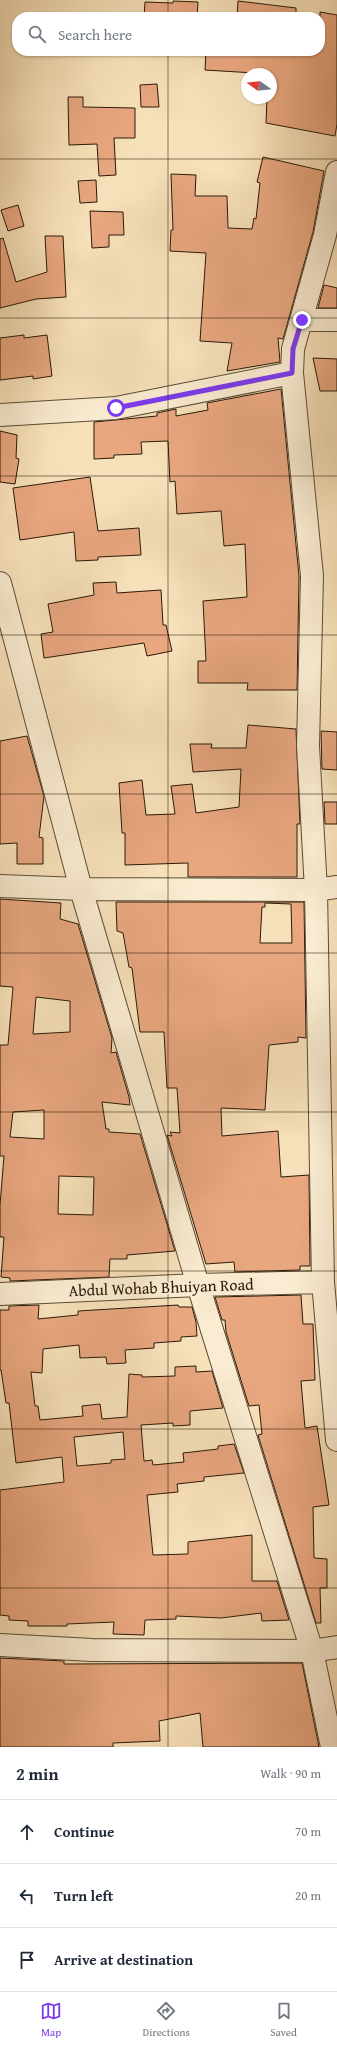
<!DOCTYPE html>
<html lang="en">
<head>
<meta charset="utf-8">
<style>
  :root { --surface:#fff; --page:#f6f6f7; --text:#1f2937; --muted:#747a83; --line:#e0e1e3; --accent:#7c3aed }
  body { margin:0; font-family:"Gentium Book Plus",serif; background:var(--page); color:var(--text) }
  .compass { position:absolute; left:241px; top:68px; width:36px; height:36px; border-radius:50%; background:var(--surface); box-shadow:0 1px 3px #0004; rotate:285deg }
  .stop { position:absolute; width:12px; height:12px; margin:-9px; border:3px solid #7c3aed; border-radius:50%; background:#fff }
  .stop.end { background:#7c3aed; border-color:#fff; box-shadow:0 1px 4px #0008 }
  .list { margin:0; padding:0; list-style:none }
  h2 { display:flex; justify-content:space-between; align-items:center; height:52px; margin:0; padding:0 16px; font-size:17px }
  h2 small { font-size:13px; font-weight:400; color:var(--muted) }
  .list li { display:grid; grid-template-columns:26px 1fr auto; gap:12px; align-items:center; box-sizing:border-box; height:64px; padding:0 16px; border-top:1px solid var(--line) }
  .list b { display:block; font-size:15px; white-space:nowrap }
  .list em { font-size:13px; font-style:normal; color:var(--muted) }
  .icon { flex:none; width:22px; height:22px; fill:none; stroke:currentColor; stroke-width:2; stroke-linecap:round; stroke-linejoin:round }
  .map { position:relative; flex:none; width:337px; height:1747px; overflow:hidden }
  .search { position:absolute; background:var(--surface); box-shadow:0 1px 3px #0004; left:12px; right:12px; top:12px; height:44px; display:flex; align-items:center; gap:10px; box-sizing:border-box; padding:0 14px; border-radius:16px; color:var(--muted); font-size:15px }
  .sheet { height:244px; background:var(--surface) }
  nav { display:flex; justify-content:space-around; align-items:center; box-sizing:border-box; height:56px; border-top:1px solid var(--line); background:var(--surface); font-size:11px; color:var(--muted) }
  nav a { display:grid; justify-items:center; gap:2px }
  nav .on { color:var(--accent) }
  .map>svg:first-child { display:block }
  .building { fill:#e9a780; stroke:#291a09; fill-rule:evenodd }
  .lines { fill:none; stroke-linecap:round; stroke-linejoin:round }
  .minor-casing { stroke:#5c4c35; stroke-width:24 }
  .minor { stroke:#faecd2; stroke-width:22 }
  .route { stroke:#7c3aed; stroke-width:5 }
  .grid { fill:none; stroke:#291a09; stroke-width:1; stroke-opacity:0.55 }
  .labels { text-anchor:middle; stroke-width:3; stroke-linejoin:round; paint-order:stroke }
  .street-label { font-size:16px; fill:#291a09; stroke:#faecd2 }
</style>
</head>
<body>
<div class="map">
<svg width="337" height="1747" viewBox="0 0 337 1747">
  <rect width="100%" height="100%" fill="#f7e1ba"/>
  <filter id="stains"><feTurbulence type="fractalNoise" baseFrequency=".005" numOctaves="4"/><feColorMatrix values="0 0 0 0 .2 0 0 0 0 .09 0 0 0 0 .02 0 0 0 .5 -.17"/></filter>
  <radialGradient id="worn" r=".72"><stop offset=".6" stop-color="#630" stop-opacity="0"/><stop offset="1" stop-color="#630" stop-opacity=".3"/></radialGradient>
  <!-- building -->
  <path class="building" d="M173,1L198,2L197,17H144L145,2L173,3Z
    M238,1L296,8V17H237Z
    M320,12L337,15V124L335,136L266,123L267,98H271V74L205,70L206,51H320Z
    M157,84L159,107H141L140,85Z
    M68,97H83V107L135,108V138H114L116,175L99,176L97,144L69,145Z
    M263,157L324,171L313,232L283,339L278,338L280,362L227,371L232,343L200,341L206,253L170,251L171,230H173L171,174L196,175L195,196H227L228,228L252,229L254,218L256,219L260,183L257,182Z
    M96,180L97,202L80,203L78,181Z
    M18,205L24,226L8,231L1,210Z
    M90,211L123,212L124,235H109V247L92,248Z
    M45,236H63L66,297L36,299L0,308V239L3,238L16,282L47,272Z
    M324,285L337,288V308H318Z
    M24,335V338L47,335L52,376L33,379V376L0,380V338Z
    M313,358L337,359V391H320Z
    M281,389L299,576L297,690H247L248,683H198V661H206L203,601L247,597L245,544L224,546L221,511L177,514L175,481L170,482L168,441L141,442L142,454L114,455V458L94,459V422L157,416V413L176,409V416L208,410L207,403Z
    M0,431L17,435L16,458L19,459L15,484L0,482Z
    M90,477L98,531L139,528L141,555L98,557V560L76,561L74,532L20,540L13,488Z
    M116,582L117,593L161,590L163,625H166L172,651L147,656L144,643L44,658L41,634L53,632L48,604L94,595L93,583Z
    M248,725L296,729L300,824H297V877H188V863L125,865V833H122L119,783L142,780L146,815L175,814L171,786L192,784L196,813L239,807L241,769L193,772L190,744H212L211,748H246Z
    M321,731L337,732V770L322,769Z
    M27,736L44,796L39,837L43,838V864H17V843L0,844V741Z
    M324,802H337V824H325Z
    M0,899L61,903L60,919L78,924L112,1038L111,1053L116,1052L129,1097L130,1105L102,1102L106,1129H109V1132L140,1134L175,1251L127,1255V1259H110L109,1277L10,1281V1278L1,1277L4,1237H0V1205L4,1156H0V1045H8L13,987L0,986ZM36,997L70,1001V1032L33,1034ZM44,1110V1139L10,1137L13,1112ZM59,1176L94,1177L93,1215L58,1214Z
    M116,902H304L306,1038L298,1037V1042L269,1045L265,1110L221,1108L222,1136L278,1131L281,1177L309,1175L310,1266H300V1270L235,1272L234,1262L206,1264L167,1135L172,1136L170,1132L180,1133L177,1088H167L164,1032H140L132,968L129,967L123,933L117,931ZM265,903L291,904L292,943H260L262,907H265Z
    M301,1295L303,1324H313L315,1380L301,1381L305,1428L317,1426L329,1505L313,1507L314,1558L327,1559V1588H320L321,1623H316L258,1435L262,1434L259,1405L249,1406L226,1332L225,1320H222L215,1297Z
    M39,1305L38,1319L78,1315V1311L178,1305L179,1307H192L196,1322L197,1336L181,1337V1341L154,1343V1348L125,1350L126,1363L107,1364L106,1357L80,1358L79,1345L43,1349L42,1373L31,1372L35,1406H38L40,1420L83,1416L82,1406L100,1404L102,1419L127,1417L129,1374L142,1375V1377L175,1376V1367L196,1366V1372L212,1371L223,1408L190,1411V1425L173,1426V1423L141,1425L144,1461L152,1460L153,1465L184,1462L183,1453L218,1449V1446L234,1444L244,1473L204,1477V1481L177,1484L178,1492L147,1495L153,1555L188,1554V1542L252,1535V1581H277L289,1620L262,1621L261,1613L221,1618L176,1616V1619L145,1620L144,1635L113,1634L114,1622L67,1624V1626H28V1621L9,1620V1616L0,1615V1490L64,1482L62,1457L16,1463L9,1403H6L1,1370H0V1310H9V1306ZM123,1432L125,1459L111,1460V1463L77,1466L74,1437Z
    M0,1658L64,1661V1664L302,1663L319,1747H203L200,1713L159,1721L160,1741L113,1743V1747H0Z"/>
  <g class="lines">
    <!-- minor casing -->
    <g class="minor-casing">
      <path id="minor" d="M337,172L325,235L293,349L292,373L312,576L308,746L316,890L323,1282L337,1440
        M302,320H337
        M0,415L116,408L292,373
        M0,583L81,889L198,1285L312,1651L332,1747
        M0,886L81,889L316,890L337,887
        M0,1294L198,1285L323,1282
        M0,1645L92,1650L312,1651L337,1647"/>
    </g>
    <!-- minor -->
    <use href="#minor" class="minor"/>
  </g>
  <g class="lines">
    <!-- route -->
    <path class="route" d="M116,408L292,373L293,349L302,320"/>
  </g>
  <!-- grid -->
  <path class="grid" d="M168,0V17M168,51V1747M0,159H337M0,318H337M0,476H337M0,635H337M0,794H337M0,953H337M0,1112H337M0,1271H337M0,1429H337M0,1588H337"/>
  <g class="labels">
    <!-- street labels -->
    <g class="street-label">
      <text transform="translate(161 1287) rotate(-2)" y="6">Abdul Wohab Bhuiyan Road</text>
    </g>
  </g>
  <rect width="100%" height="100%" filter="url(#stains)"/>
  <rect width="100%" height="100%" fill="url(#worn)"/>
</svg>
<svg class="compass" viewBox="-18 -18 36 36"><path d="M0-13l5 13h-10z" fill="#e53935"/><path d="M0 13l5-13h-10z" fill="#747a83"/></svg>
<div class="stop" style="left:116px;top:408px"></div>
<div class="stop end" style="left:302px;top:320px"></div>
<div class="search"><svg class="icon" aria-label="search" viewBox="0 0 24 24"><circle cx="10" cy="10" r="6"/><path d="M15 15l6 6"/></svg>Search here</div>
</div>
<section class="sheet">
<h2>2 min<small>Walk · 90 m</small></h2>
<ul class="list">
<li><svg class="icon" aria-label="ahead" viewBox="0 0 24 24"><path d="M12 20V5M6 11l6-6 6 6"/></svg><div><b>Continue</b></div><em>70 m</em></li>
<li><svg class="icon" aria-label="left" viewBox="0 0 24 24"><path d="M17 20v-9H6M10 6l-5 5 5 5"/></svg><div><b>Turn left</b></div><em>20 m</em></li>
<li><svg class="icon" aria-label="arrive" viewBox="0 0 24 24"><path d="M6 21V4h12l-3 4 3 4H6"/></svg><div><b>Arrive at destination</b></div></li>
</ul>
</section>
<nav>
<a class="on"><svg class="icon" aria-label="map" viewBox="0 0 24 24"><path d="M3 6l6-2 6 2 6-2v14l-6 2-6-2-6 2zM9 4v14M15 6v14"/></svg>Map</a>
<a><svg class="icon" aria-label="directions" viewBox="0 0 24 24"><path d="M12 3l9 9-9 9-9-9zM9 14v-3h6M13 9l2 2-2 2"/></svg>Directions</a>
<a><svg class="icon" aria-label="saved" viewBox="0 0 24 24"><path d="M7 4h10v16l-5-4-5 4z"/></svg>Saved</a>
</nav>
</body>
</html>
